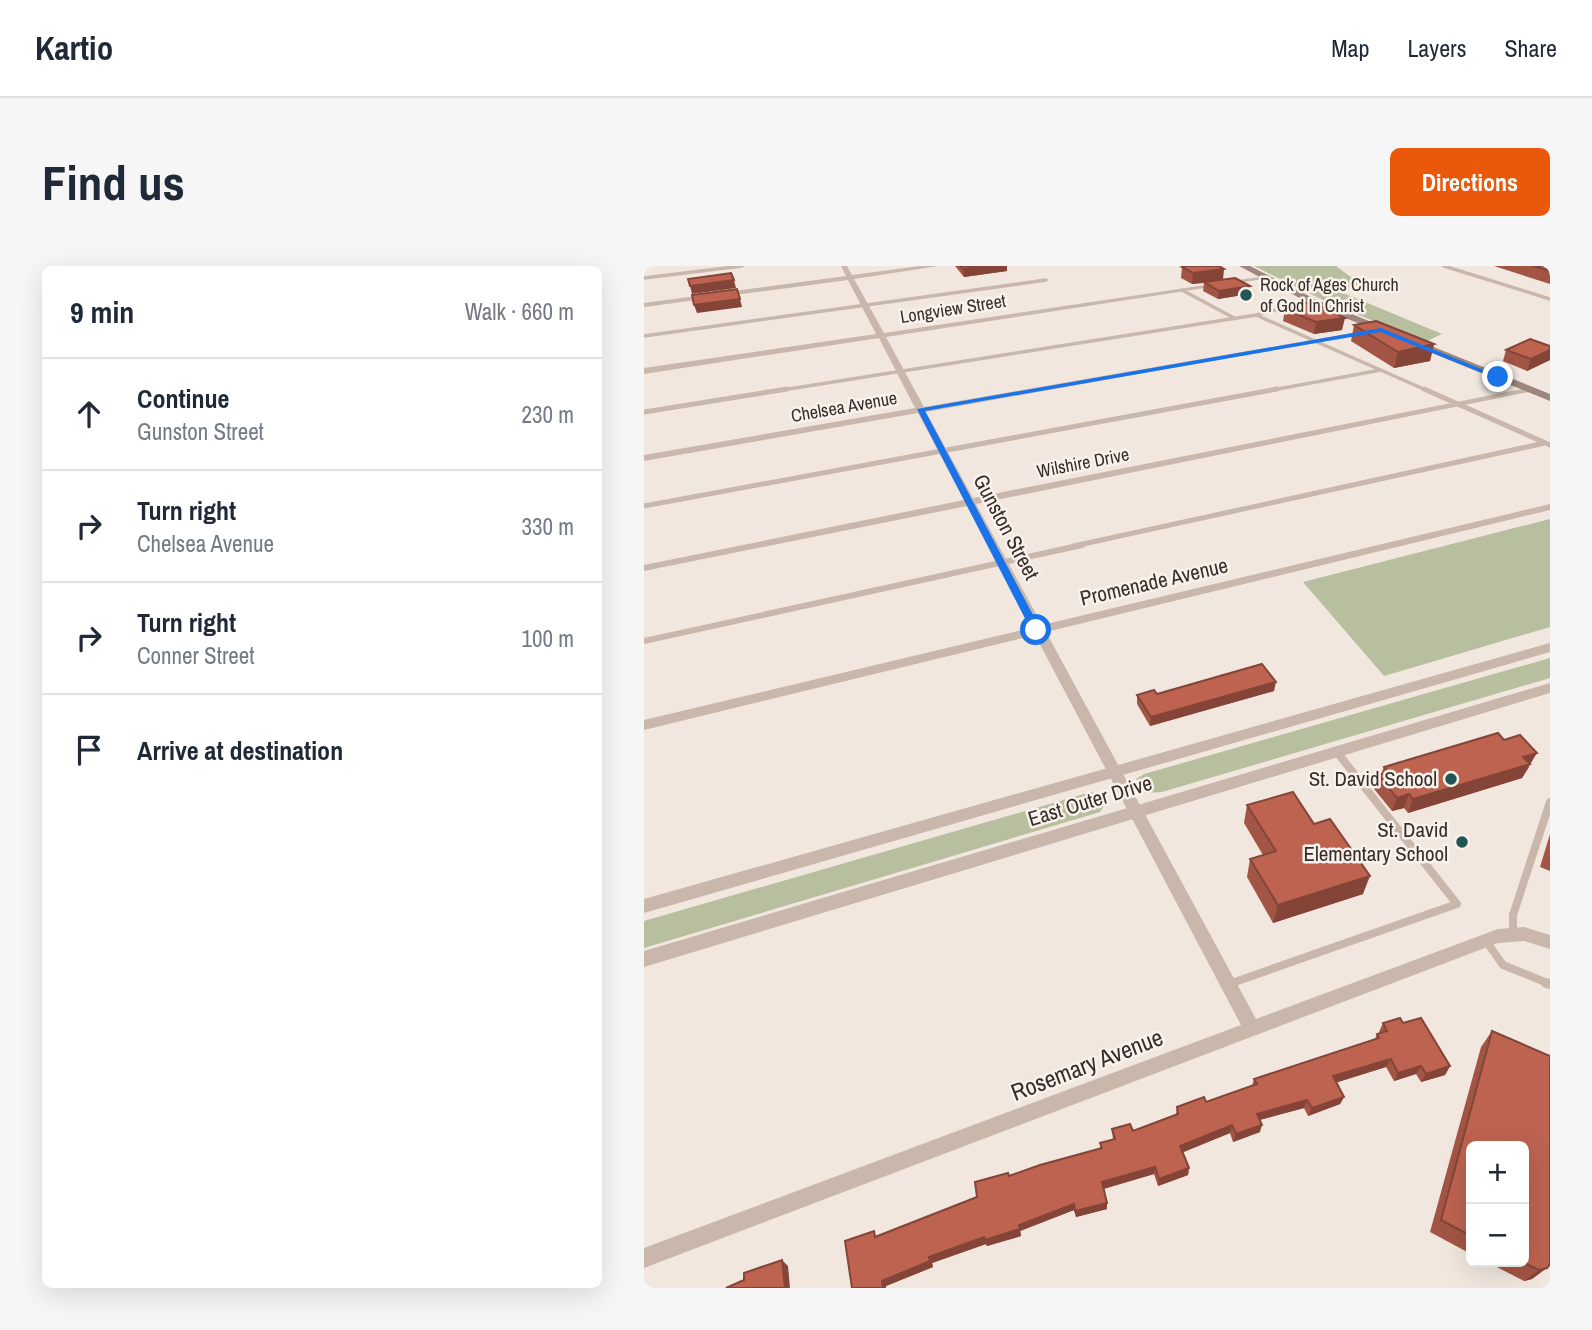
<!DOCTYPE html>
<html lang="en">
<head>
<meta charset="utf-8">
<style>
  :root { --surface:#fff; --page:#f6f6f7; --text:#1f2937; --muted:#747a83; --line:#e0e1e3; --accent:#ea580c }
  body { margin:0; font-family:"Archivo Narrow",sans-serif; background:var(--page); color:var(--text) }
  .controls { position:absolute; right:21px; bottom:21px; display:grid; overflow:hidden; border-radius:10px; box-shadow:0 7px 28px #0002 }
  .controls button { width:63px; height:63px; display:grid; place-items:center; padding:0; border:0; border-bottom:2px solid var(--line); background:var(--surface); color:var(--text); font:35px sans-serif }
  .stop { position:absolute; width:21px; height:21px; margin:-16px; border:5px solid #1a73e8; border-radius:50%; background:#fff }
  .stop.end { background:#1a73e8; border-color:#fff; box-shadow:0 2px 7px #0008 }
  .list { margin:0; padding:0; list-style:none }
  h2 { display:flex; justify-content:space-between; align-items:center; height:91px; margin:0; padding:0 28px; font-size:30px }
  h2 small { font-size:23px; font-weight:400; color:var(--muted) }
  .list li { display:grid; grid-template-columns:46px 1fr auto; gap:21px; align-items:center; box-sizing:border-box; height:112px; padding:0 28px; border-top:2px solid var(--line) }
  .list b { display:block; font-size:26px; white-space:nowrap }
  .list p { margin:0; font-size:23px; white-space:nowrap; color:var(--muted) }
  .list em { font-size:23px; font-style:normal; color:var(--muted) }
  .icon { flex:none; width:38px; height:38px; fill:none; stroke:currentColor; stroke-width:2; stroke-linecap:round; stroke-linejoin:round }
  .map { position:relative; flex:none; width:906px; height:1022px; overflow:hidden; border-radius:10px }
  header { display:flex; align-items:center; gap:42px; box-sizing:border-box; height:98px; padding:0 35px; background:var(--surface); border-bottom:2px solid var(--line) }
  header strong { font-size:33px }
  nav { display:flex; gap:38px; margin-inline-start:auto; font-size:24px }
  .intro { display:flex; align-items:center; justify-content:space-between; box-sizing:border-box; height:168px; padding:0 42px }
  h1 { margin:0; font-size:49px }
  .button { padding:18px 32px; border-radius:10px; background:var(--accent); color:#fff; font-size:24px; font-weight:700 }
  main { display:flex; gap:42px; padding:0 42px }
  aside { flex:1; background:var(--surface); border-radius:10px; box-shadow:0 7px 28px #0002 }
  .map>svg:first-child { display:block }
  .green { fill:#b7bf9f }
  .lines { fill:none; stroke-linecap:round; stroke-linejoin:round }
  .service-far4 { stroke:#c9b7ab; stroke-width:3.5 }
  .service-far3 { stroke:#c9b7ab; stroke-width:5 }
  .service-far2 { stroke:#c9b7ab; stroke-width:6 }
  .service-far1 { stroke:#c9b7ab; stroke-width:8 }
  .service { stroke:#c9b7ab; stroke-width:10 }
  .minor { fill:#c9b7ab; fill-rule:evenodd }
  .tertiary { fill:#c9b7ab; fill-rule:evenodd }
  .secondary { fill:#9c867d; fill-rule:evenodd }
  .wall { fill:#a35545 }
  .shaded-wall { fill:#844538 }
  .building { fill:#bd6350; stroke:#844538; stroke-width:2 }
  .route { fill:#1a73e8 }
  .poi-dot { fill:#225655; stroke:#f9f1eb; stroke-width:2.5 }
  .labels { text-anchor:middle; stroke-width:5; stroke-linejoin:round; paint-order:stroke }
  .far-poi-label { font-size:18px; fill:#372d2a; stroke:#f9f1eb; text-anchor:start }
  .far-street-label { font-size:18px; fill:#372d2a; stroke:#f9f1eb }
  .street-label { font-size:21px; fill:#372d2a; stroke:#f9f1eb }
  .poi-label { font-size:21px; fill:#372d2a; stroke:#f9f1eb; text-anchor:end }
  .near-street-label { font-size:24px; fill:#372d2a; stroke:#f9f1eb }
</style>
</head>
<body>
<header>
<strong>Kartio</strong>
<nav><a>Map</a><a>Layers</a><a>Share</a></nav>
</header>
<div class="intro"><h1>Find us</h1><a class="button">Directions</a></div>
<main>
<aside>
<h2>9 min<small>Walk · 660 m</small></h2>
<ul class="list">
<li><svg class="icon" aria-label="ahead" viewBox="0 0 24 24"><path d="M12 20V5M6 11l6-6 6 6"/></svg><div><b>Continue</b><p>Gunston Street</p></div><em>230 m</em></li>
<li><svg class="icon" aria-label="right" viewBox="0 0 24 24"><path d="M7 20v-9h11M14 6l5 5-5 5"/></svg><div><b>Turn right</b><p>Chelsea Avenue</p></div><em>330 m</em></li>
<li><svg class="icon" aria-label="right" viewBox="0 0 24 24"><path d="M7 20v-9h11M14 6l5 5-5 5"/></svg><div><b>Turn right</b><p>Conner Street</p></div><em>100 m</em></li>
<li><svg class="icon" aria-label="arrive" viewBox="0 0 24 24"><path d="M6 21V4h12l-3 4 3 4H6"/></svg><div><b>Arrive at destination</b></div></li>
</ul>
</aside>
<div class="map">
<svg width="906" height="1022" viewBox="0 0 906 1022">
  <rect width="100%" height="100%" fill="#f1e7df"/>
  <!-- green -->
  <path class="green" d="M610,0H692L716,18L697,26L798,68L781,76L683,36Z
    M906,253V361L740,410L659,316Z
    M906,392V412L518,526L501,527L492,513L500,508Z
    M447,526L453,528L460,540L456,546L0,682V655Z"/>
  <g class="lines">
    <!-- service-far4 -->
    <path class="service-far4" d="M800,0L906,33
      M0,12L98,0
      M538,24L590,52
      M612,49L784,125
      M0,70L402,14
      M132,125L612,49L667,35
      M623,125L737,104"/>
    <!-- service-far3 -->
    <path class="service-far3" d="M780,123L906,179
      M0,146L143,123
      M0,240L633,123
      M430,280L901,177"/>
    <!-- service-far2 -->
    <path class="service-far2" d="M0,375L438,279"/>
    <!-- service-far1 -->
    <path class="service-far1" d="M869,668V649L906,536
      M842,675L859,699L906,718
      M585,718L813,638L692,485"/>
    <!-- service -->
    <path class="service" d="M902,717L906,718
      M585,718L589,717"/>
    <!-- minor -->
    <path class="minor" d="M197,0H203L208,9L276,0H295L210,13L240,67L622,10L626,12L242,71L280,141L725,64L729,66L282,146L329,232L888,121L889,123L885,126L332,238L398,359L906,238V244L402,366L612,753L854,663L880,661L906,669V683L880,675L854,677L0,1002V982L597,759L391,369L0,464V454L387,362L323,240L0,305V299L320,234L274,147L0,195V189L271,142L235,72L0,108V102L232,68L204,14L0,41V37L202,10Z"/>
    <!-- tertiary -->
    <path class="tertiary" d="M906,377V386L0,647V633Z
      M906,417V427L0,701V685Z"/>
    <!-- secondary -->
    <path class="secondary" d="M595,0H606L673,34L906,128V135L667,38Z"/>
  </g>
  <!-- wall -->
  <path class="wall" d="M311,0H363V5L320,11Z
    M850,0H906V18Z
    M538,1L579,14L606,20L605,28L574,33L559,25L560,17L548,18L537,12Z
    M641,43L698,64L670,68L639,55Z
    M710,59L790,78L786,95L750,102L707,75Z
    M906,80V94L883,105L859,95L862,84Z
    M630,425L506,460L493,438V429Z
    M740,501H885L878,512L764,547L760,542L748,545L730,523L735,509L737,508Z
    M603,539L670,558L719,628L629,657L603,611L606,593L619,589L600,557Z
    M906,568V605L896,601Z
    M739,757H759L806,800L801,809L777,816L772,808L750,815L742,801L692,816L700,831L696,838L664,850L660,842L616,854V866L589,876L586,867L539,886L545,902L544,909L514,920L510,908L460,923L463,943L432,951L430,944L376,965L377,970L343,980L342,978L288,997L289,1001L242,1020L233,970L333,931L365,910L456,883V877L469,874L468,863L489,865L532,849L533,841L562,836L608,820L610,813L731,773L733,768L736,767L735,766Z
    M848,765L906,998L888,1013L880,1015L843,996H880L827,880V988L786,966L837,781Z"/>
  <!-- shaded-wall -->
  <path class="shaded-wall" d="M343,0H363V5L320,11L319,3Z
    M580,3L579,14L548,18L549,7Z
    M90,14L92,22L48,28L46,20Z
    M606,20L605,28L574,33L575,25Z
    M96,33L98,41L53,47L50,39Z
    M701,52L698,64L670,68L672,56Z
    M790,78L786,95L750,102L754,86Z
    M906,84V94L883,105L887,93Z
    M632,416L630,425L506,460L507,451Z
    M893,487L878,512L764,547L769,533L879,491Z
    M765,528L760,542L748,545L753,532Z
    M726,610L719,628L629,657L634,639Z
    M747,793L742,801L685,819L689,810Z
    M777,800L772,808L750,815L754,807Z
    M806,800L801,809L777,816L782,808Z
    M700,831L696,838L664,850L668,842Z
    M663,834L660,842L611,855L613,848Z
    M588,859L586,867L535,888L536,880Z
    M618,859L616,866L589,876L592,868Z
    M511,901L510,908L458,923V916Z
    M545,902L544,909L514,920L515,913Z
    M463,937V943L432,951L431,945Z
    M430,938V944L376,965L375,959Z
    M376,963L377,970L343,980L342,978L288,997L289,1001L242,1020V1022H239L238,1015L285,991L340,971Z
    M138,994L144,1000L146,1022H141Z
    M903,1002L888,1013L880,1015L895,1004Z"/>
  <!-- building -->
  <path class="building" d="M316,0H343L319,3Z
    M542,0H575L580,3L549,7L538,1Z
    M889,0H906V5Z
    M87,7L90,14L46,20L44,13Z
    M591,12L606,20L575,25L560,16Z
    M93,23L96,33L50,39L48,29Z
    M658,37H669L701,52L672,56L641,43Z
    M732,55L790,78L754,86L710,59Z
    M886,73L906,80V84L887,93L862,84Z
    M618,398L632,416L507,451L493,429L510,424L513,428Z
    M854,467L860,474L876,469L893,487L879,491L886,498L769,533L765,528L753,532L735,509L744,506L740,501Z
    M649,526L670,558L686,553L726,610L634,639L606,593L632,585L603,539Z
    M756,752L759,757L777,752L806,800L782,808L777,800L754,807L747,793L689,810L700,831L668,842L663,834L613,848L618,859L592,868L588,859L536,880L545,902L515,913L511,901L458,916L463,937L431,945L430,938L375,959L376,963L341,974L340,971L285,991L286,995L238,1015L239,1022H208L201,975L230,965L231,971L333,931L331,916L364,907L365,910L396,899L458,882L456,877L471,873L468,863L486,858L489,865L534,848L533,841L560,831L562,836L613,818L610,813L735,772L733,768L743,765L739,757Z
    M848,765L906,790V998L903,1002L895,1004L878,996H880V880H827V970L797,954Z
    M138,994L141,1022H82L100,1014V1007Z"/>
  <!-- route -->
  <path class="route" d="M737,62L857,111L851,112L736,66L281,145L397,364L392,367L387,364L273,143Z"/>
  <!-- markers -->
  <g class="poi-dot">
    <circle cx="602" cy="29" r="7"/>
    <circle cx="807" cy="513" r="7"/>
    <circle cx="818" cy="576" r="7"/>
  </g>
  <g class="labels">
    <!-- far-poi labels -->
    <g class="far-poi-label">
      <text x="616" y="25">Rock of Ages Church<tspan x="616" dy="21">of God In Christ</tspan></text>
    </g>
    <!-- far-street labels -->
    <g class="far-street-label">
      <text transform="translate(309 43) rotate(-9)" y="6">Longview Street</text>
      <text transform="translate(200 141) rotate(-10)" y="6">Chelsea Avenue</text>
      <text transform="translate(439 197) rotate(-11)" y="6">Wilshire Drive</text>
    </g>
    <!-- street labels -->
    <g class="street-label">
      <text transform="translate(362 261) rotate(62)" y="7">Gunston Street</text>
      <text transform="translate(510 316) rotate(-13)" y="7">Promenade Avenue</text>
      <text transform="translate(446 535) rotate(-17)" y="7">East Outer Drive</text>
    </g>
    <!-- poi labels -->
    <g class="poi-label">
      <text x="793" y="520">St. David School</text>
      <text x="804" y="571">St. David<tspan x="804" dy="24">Elementary School</tspan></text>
    </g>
    <!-- near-street labels -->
    <g class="near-street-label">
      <text transform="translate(443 799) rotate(-21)" y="8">Rosemary Avenue</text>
    </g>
  </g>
</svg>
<div class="controls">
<button>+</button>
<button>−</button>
</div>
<div class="stop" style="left:392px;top:364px"></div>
<div class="stop end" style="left:854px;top:111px"></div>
</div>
</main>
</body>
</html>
